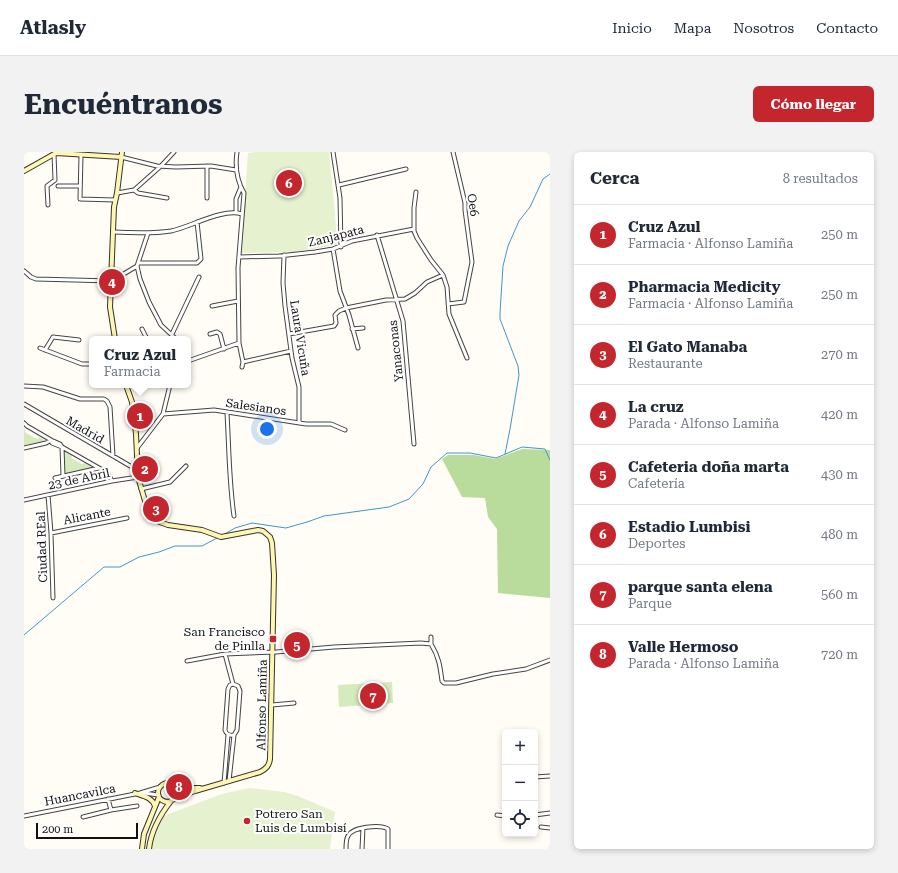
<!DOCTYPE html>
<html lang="es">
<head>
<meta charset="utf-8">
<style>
  :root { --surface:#fff; --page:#f2f2f3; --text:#1f2937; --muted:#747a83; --line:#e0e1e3; --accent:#c4262e }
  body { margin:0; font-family:"Roboto Serif",serif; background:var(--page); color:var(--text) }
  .controls { position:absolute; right:12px; bottom:12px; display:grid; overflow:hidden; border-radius:6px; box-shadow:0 2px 6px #0003 }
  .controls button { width:36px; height:36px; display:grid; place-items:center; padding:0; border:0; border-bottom:1px solid var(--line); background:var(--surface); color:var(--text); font:20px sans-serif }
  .scale { position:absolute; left:12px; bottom:10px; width:102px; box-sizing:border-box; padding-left:4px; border:2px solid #111; border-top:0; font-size:11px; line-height:14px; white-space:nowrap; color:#111; -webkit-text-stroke:3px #fff; paint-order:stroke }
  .you { position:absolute; left:243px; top:277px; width:14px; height:14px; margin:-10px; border:3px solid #fff; border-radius:50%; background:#1a73e8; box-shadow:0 0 0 6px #1a73e833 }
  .badge { display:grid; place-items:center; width:26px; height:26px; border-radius:50%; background:var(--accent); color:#fff; font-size:13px; font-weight:700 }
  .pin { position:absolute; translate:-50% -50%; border:2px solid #fff; box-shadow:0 1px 4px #0006 }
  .popup { position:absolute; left:65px; top:184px; width:102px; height:52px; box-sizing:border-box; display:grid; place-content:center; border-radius:6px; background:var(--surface); filter:drop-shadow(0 1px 3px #0005); font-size:13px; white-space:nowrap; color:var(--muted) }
  .popup b { font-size:15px; color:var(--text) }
  .popup::after { content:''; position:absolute; left:50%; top:100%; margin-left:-8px; border:8px solid transparent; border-top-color:var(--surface) }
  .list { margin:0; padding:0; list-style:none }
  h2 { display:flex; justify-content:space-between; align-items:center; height:52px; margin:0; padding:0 16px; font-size:17px }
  h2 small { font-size:13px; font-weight:400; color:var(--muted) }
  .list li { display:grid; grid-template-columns:26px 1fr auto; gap:12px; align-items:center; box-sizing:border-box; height:60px; padding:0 16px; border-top:1px solid var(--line) }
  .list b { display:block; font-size:15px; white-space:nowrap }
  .list p { margin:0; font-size:13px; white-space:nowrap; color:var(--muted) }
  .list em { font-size:13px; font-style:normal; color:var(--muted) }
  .icon { flex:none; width:22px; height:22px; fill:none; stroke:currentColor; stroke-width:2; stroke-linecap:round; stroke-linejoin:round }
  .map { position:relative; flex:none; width:526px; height:697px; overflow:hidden; border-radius:6px }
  header { display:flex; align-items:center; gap:24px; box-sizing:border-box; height:56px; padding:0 20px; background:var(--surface); border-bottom:1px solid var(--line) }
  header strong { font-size:19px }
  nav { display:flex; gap:22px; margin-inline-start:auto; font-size:14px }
  .intro { display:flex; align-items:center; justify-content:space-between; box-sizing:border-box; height:96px; padding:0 24px }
  h1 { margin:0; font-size:28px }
  .button { padding:10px 18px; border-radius:6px; background:var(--accent); color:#fff; font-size:14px; font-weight:700 }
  main { display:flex; gap:24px; padding:0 24px }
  aside { flex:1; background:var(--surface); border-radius:6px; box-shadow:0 2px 6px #0003 }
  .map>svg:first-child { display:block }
  .green { fill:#d5ebbd }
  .forest { fill:#b9dc9c }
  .pitch { fill:#e6f2cf }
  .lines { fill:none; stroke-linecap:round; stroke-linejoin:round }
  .stream { stroke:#3f96cf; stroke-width:1 }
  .street-casing { stroke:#444; stroke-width:5 }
  .secondary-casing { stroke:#333; stroke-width:6 }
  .street { stroke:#fff; stroke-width:3 }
  .secondary { stroke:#fff6b0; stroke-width:4 }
  .poi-dot { fill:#c4262e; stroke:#fff; stroke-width:1.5 }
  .labels { text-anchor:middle; stroke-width:4; stroke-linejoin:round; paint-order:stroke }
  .street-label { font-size:12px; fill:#111; stroke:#fff }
  .poi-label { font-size:12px; fill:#111; stroke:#fff; text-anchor:end }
</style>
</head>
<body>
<header>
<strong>Atlasly</strong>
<nav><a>Inicio</a><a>Mapa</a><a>Nosotros</a><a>Contacto</a></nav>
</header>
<div class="intro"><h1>Encuéntranos</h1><a class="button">Cómo llegar</a></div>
<main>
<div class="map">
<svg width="526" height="697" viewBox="0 0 526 697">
  <rect width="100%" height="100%" fill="#fffdf5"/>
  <!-- green -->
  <path class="green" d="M0,276L2,281L13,287L16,285L21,289L0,295Z
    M39,299L49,303L47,306L58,312L61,311L68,316L66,317L41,322Z
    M368,530L369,551L315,555L314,533Z"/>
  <!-- forest -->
  <path class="forest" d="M498,297L526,298V446L474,441L473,377L464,365L461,346L438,345L418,307L424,303H450L471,307Z"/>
  <!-- pitch -->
  <path class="pitch" d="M232,0H305L311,61L313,93L270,100L217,101L224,1Z
    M225,636L260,640L274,644L311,660L306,697H126L131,674L139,664L198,642Z"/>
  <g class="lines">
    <!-- stream -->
    <path class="stream" d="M481,302L486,277L495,223L494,214L476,167V161L479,114L484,94L495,69L506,55L519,27L526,22
      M199,383L211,376L228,371L262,376L283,370L300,364L365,355L385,347L399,332L407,315L423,301H446L472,306L498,295L521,297L526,308
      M0,483L80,415H96L115,405L135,400L151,394H178L195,385"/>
    <!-- street casing -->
    <g class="street-casing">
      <path id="street" d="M213,0C211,14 213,29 220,41L214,116L215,191L219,210L218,215
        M309,0L316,46L317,95
        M57,3L56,47L91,48
        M97,5L133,14L152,15L187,14L212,18
        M183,14V46
        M315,33L382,17
        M34,34H56
        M110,38L114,41L143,46
        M392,40L390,56V79L393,86L407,108L419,123L423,135L425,162L443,206
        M93,41L110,38L137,14L150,0
        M24,53L23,34L31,28L30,2
        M212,60V47L217,35
        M89,80C108,81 128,82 147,79C167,75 198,56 218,62
        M124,81L113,114L116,127L125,150L137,173L152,187
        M353,83L379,169L390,292
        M309,97L316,139L325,163L334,196
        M260,103L259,131L261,154L268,206L275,235V271
        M215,105L255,104L291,100L309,97L328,89L390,77
        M114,111H173L177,107L173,70
        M0,119L7,125L12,127L88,129L113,114
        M424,152L440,150L448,110L441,58V51L429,0
        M188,154L214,149
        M118,177L123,187
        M328,177L339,176
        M148,182L175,125
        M186,182L193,180L196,182L200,197
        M265,182L310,174L312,171L311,163L315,159L322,156L362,148L381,147L391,141L403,130L419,123
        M16,196L58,212H68
        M21,198L29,185L55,188
        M164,209L215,191
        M219,210L267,199
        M0,234L19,235L56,247H80L83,249L86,255L89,304
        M0,252L113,318
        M203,261C205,295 205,330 210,364
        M139,262L190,258L282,272H307L321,278
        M0,271L3,274L27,288L28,291L38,295L75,316
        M0,296L22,291L27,288L36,292L38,295L39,324
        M113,296L139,262L146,233
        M80,319L84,330
        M31,326L75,316L83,320L88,329
        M117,337L146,330L162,314
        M24,343L27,381L29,446
        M0,348L88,329L114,325
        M27,381L103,366
        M407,492V485
        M201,502L209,532
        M163,509L201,502L252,500L310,495L397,491L407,492C415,505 416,514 418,529L420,531H432L469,522L502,517L526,508
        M209,532L214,534L216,539L213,578L210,583C206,584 202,582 201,578L204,537L206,533Z
        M248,553L270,551
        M511,625L526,624
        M205,629L210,583
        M200,631L204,583
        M120,641L134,643
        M87,658L113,654
        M473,663L481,664
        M511,663L526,661
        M0,664L116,641L136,635
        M59,665L87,658L84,647
        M517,675L526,676
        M322,697C322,693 322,687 324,684C328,675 356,672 364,677V697
        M338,697L339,676"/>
    </g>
    <!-- secondary casing -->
    <g class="secondary-casing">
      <path id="secondary" d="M0,19L32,1L97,5
        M91,187L86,155L90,55L93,41L98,0
        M102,233L108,250L112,282L114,325L121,349L133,369L144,373L178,378L197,385L234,378L239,379L246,385L248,391L250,423L246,607C245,614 242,617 236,620L171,639L153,645L145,650C132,650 130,635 142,631L149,634L152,640L150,647
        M149,634L161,636H176
        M111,641C119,644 128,645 131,654
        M118,697L120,682L135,645
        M125,697C127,679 136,663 147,649"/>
    </g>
    <!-- street -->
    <use href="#street" class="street"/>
    <!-- secondary -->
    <use href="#secondary" class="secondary"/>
  </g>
  <!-- markers -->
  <g class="poi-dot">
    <rect x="245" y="483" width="8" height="8" rx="2"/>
    <circle cx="223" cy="669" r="4"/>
  </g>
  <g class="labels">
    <!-- street labels -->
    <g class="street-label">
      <text transform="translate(449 53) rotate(81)" y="4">Oe6</text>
      <text transform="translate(312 84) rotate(-14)" y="4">Zanjapata</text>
      <text transform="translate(276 186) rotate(81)" y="4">Laura Vicuña</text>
      <text transform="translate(372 199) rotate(-96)" y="4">Yanaconas</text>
      <text transform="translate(232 255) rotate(8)" y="4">Salesianos</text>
      <text transform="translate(61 278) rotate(30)" y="4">Madrid</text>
      <text transform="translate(55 327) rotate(-12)" y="4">23 de Abril</text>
      <text transform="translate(63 364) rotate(-11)" y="4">Alicante</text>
      <text transform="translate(18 395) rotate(-92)" y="4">Ciudad REal</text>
      <text transform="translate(238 553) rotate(-89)" y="4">Alfonso Lamiña</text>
      <text transform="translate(56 643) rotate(-11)" y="4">Huancavilca</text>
    </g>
    <!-- poi labels -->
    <g class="poi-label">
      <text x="241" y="484">San Francisco<tspan x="241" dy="14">de Pinlla</tspan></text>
      <text x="231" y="666" text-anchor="start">Potrero San<tspan x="231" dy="14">Luis de Lumbisí</tspan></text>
    </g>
  </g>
</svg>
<div class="controls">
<button>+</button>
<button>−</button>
<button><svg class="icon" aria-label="locate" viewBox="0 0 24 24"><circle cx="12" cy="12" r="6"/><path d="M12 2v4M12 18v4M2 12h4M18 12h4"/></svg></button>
</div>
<div class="scale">200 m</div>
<div class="you"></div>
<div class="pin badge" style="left:116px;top:264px">1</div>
<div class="popup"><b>Cruz Azul</b>Farmacia</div>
<div class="pin badge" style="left:121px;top:317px">2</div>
<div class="pin badge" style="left:132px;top:357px">3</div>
<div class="pin badge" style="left:88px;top:130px">4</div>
<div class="pin badge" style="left:273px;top:493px">5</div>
<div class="pin badge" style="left:265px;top:31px">6</div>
<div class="pin badge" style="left:349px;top:544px">7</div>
<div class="pin badge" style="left:155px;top:635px">8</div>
</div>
<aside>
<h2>Cerca<small>8 resultados</small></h2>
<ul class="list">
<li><span class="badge">1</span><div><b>Cruz Azul</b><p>Farmacia · Alfonso Lamiña</p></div><em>250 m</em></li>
<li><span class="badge">2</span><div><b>Pharmacia Medicity</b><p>Farmacia · Alfonso Lamiña</p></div><em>250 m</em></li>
<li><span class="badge">3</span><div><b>El Gato Manaba</b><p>Restaurante</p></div><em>270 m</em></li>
<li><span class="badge">4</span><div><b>La cruz</b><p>Parada · Alfonso Lamiña</p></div><em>420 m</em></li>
<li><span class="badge">5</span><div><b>Cafeteria doña marta</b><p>Cafetería</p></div><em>430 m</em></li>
<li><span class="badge">6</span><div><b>Estadio Lumbisi</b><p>Deportes</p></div><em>480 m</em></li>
<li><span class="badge">7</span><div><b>parque santa elena</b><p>Parque</p></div><em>560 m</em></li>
<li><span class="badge">8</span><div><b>Valle Hermoso</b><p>Parada · Alfonso Lamiña</p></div><em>720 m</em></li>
</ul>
</aside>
</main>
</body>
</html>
